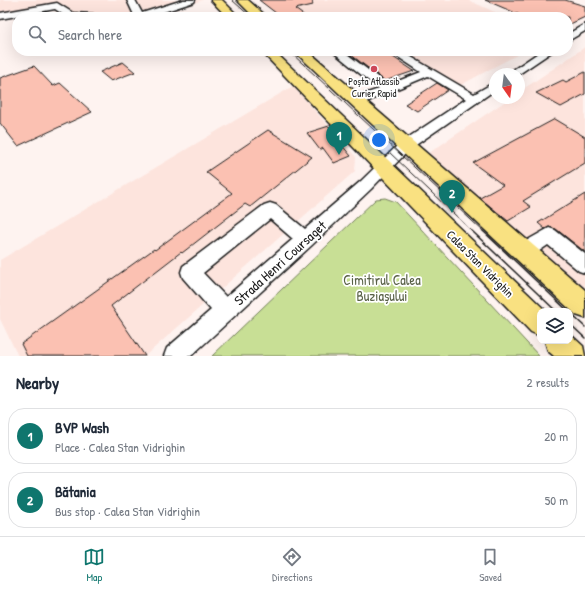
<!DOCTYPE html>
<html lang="en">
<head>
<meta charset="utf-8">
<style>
  :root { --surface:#fff; --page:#f2f2f3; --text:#1f2937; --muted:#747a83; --line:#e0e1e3; --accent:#0f766e }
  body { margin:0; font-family:"Patrick Hand",sans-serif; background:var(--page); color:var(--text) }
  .controls { position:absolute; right:12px; bottom:12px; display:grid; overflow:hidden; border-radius:8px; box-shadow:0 4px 16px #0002 }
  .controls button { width:36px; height:36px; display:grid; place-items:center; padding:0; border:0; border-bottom:1px solid var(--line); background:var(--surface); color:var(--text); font:20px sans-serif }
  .compass { position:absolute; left:489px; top:68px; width:36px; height:36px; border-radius:50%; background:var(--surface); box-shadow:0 4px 16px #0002; rotate:166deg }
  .you { position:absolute; left:379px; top:140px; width:14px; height:14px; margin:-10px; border:3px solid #fff; border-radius:50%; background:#1a73e8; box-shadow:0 0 0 6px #1a73e833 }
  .badge { display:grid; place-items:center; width:26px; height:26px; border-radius:50%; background:var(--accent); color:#fff; font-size:13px; font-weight:700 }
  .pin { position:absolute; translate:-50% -33px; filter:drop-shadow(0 1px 2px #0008) }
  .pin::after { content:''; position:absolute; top:21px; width:14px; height:12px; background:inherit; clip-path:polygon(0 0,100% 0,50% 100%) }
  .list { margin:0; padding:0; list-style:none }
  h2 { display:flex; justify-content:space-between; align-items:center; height:52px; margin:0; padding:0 16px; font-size:17px }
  h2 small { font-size:13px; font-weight:400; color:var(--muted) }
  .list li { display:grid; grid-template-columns:26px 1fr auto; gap:12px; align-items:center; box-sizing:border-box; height:56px; margin:0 8px 8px; padding:0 8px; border:1px solid var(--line); border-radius:16px }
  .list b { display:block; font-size:15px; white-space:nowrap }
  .list p { margin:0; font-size:13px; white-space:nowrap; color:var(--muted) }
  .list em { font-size:13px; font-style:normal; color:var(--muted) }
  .icon { flex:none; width:22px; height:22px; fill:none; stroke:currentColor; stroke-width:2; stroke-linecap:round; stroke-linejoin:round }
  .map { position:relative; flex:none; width:585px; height:356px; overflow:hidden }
  .search { position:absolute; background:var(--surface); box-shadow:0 4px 16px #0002; left:12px; right:12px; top:12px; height:44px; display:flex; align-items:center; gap:10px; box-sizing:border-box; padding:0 14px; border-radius:16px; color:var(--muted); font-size:15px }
  .sheet { height:180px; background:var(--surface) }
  nav { display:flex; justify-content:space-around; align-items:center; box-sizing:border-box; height:56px; border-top:1px solid var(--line); background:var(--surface); font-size:11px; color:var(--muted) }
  nav a { display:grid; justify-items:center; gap:2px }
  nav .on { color:var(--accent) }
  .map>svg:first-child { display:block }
  .built { fill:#fde4dd }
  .green { fill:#c8df95; stroke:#727e58 }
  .building { fill:#fbc1b2; stroke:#1c1c1c }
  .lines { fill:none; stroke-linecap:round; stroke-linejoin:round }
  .minor-casing { stroke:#1c1c1c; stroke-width:3 }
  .major-casing { stroke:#1c1c1c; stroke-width:3 }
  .minor { fill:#fff; fill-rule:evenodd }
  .major { fill:#f9e181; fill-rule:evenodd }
  .tram-far1 { stroke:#1c1c1c; stroke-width:1 }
  .tram { stroke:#1c1c1c; stroke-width:1.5 }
  .poi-dot { fill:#d1495b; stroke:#fff; stroke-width:1.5 }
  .labels { text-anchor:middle; stroke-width:3.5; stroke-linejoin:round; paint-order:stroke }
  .far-poi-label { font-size:10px; fill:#1c1c1c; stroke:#fff }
  .street-label { font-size:12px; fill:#1c1c1c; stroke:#fff }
  .near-street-label { font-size:14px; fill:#1c1c1c; stroke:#fff }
  .near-park-label { font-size:14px; fill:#586046; stroke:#fff }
</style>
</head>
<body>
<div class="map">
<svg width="585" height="356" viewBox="0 0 585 356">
  <rect width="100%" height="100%" fill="#fef3f0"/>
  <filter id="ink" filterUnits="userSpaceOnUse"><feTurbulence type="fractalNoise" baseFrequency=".025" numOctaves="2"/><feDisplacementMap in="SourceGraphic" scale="8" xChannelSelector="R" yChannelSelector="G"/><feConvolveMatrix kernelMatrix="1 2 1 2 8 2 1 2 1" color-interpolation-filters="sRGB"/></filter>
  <g filter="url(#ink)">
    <!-- built -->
    <path class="built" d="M0,0H203L154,17H61L54,10L0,20Z
      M260,0H468L506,17H280Z
      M585,47V289L426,155L510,98H519V92Z
      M404,51H524L459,86Z
      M293,86L356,157L355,171L145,356H18L0,319V260Z"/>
    <!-- green -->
    <path class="green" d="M385,198L396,202L539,356H212L376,199Z"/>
    <!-- building -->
    <path class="building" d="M259,0H312L313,5L295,9L306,17H281Z
      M485,0H565L585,6V17L568,25V17H525Z
      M346,51H384L414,71L385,81Z
      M123,62L135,72L111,81L100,72Z
      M34,66L53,86L60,83L92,112L18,146L0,123V78Z
      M585,72V94L561,107L536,93L563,80L566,82Z
      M437,83L448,90L417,111L405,104Z
      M555,119L585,137V163L523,201L531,207L508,221L480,198L503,185L473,163Z
      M329,126L337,136L335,137L351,156L334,163L323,148L320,150L307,133Z
      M268,130L312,157L250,207L245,204L182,253L181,252L111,306L145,356H27L21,344L154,249L155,250L232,193L206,172Z
      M585,194V252L556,229L549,227L545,229L538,223Z"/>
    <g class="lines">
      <!-- minor casing -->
      <g class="minor-casing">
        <path id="minor" d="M127,0H135L142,13L183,0H195L194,2L148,17H135Z
          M57,3L73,13L93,14L97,17H67L55,9L0,19V13Z
          M585,24V31L568,41V34Z
          M332,51H343L388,85L421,72L389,51H401L474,94L495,82V90L410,149L371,189L312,245L191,356H164L167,348L211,310L183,278L181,272L183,266L264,205L270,203L276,205L305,229L361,181L400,143L466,99L428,76L361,104H353L351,101L353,98L379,89ZM270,219L293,239L226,297L203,273Z
          M541,51H553L519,74H507Z
          M549,228L555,230L585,254V273L579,271L548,245L529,258L523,260L517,258L514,252L517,246Z"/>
      </g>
      <!-- major casing -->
      <g class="major-casing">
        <path id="major" d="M211,0H222L239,17H227Z
          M237,0H248L267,17H254Z
          M261,51H274L546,311H540V336L531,332Z
          M294,51H308L585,290V318L576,315Z
          M570,334L583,346L585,356H554L548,351L545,341H570Z"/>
      </g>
      <!-- minor -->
      <use href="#minor" class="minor"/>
      <!-- major -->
      <use href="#major" class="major"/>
      <!-- tram-far1 -->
      <path class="tram-far1" d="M232,0L251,17
        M289,51L484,232
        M389,152L473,232"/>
      <!-- tram -->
      <path class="tram" d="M472,231L556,311
        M483,231L568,311
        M570,313L585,327
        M570,324L585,338"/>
    </g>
  </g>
  <!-- markers -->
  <circle class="poi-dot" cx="374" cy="69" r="4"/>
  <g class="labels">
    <!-- far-poi labels -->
    <g class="far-poi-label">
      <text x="374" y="85">Poșta Atlassib<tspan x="374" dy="12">Curier Rapid</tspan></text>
    </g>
    <!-- street labels -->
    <g class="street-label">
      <text transform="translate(480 264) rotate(45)" y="4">Calea Stan Vidrighin</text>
    </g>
    <!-- near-street labels -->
    <g class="near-street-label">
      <text transform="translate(280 263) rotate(-42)" y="5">Strada Henri Coursaget</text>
    </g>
    <!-- near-park labels -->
    <g class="near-park-label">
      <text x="382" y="285">Cimitirul Calea<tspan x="382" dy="16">Buziașului</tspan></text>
    </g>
  </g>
</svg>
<div class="controls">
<button><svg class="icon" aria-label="layers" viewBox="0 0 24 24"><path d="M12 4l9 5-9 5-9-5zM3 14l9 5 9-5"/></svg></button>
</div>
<svg class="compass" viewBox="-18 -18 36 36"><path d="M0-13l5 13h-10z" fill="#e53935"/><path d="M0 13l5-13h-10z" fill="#747a83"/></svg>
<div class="you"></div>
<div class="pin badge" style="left:339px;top:155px">1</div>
<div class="pin badge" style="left:452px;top:213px">2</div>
<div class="search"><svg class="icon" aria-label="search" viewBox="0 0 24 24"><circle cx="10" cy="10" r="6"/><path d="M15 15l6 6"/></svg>Search here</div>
</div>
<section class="sheet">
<h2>Nearby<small>2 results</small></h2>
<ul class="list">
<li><span class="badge">1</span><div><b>BVP Wash</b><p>Place · Calea Stan Vidrighin</p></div><em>20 m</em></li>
<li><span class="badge">2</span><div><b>Bătania</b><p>Bus stop · Calea Stan Vidrighin</p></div><em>50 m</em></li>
</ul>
</section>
<nav>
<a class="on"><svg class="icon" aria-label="map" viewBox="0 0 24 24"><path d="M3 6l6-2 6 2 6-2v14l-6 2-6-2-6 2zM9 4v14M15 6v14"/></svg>Map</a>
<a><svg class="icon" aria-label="directions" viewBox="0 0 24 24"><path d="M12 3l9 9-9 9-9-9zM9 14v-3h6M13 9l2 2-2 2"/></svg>Directions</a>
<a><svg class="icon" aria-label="saved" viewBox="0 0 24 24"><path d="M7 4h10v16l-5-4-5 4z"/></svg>Saved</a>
</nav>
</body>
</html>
